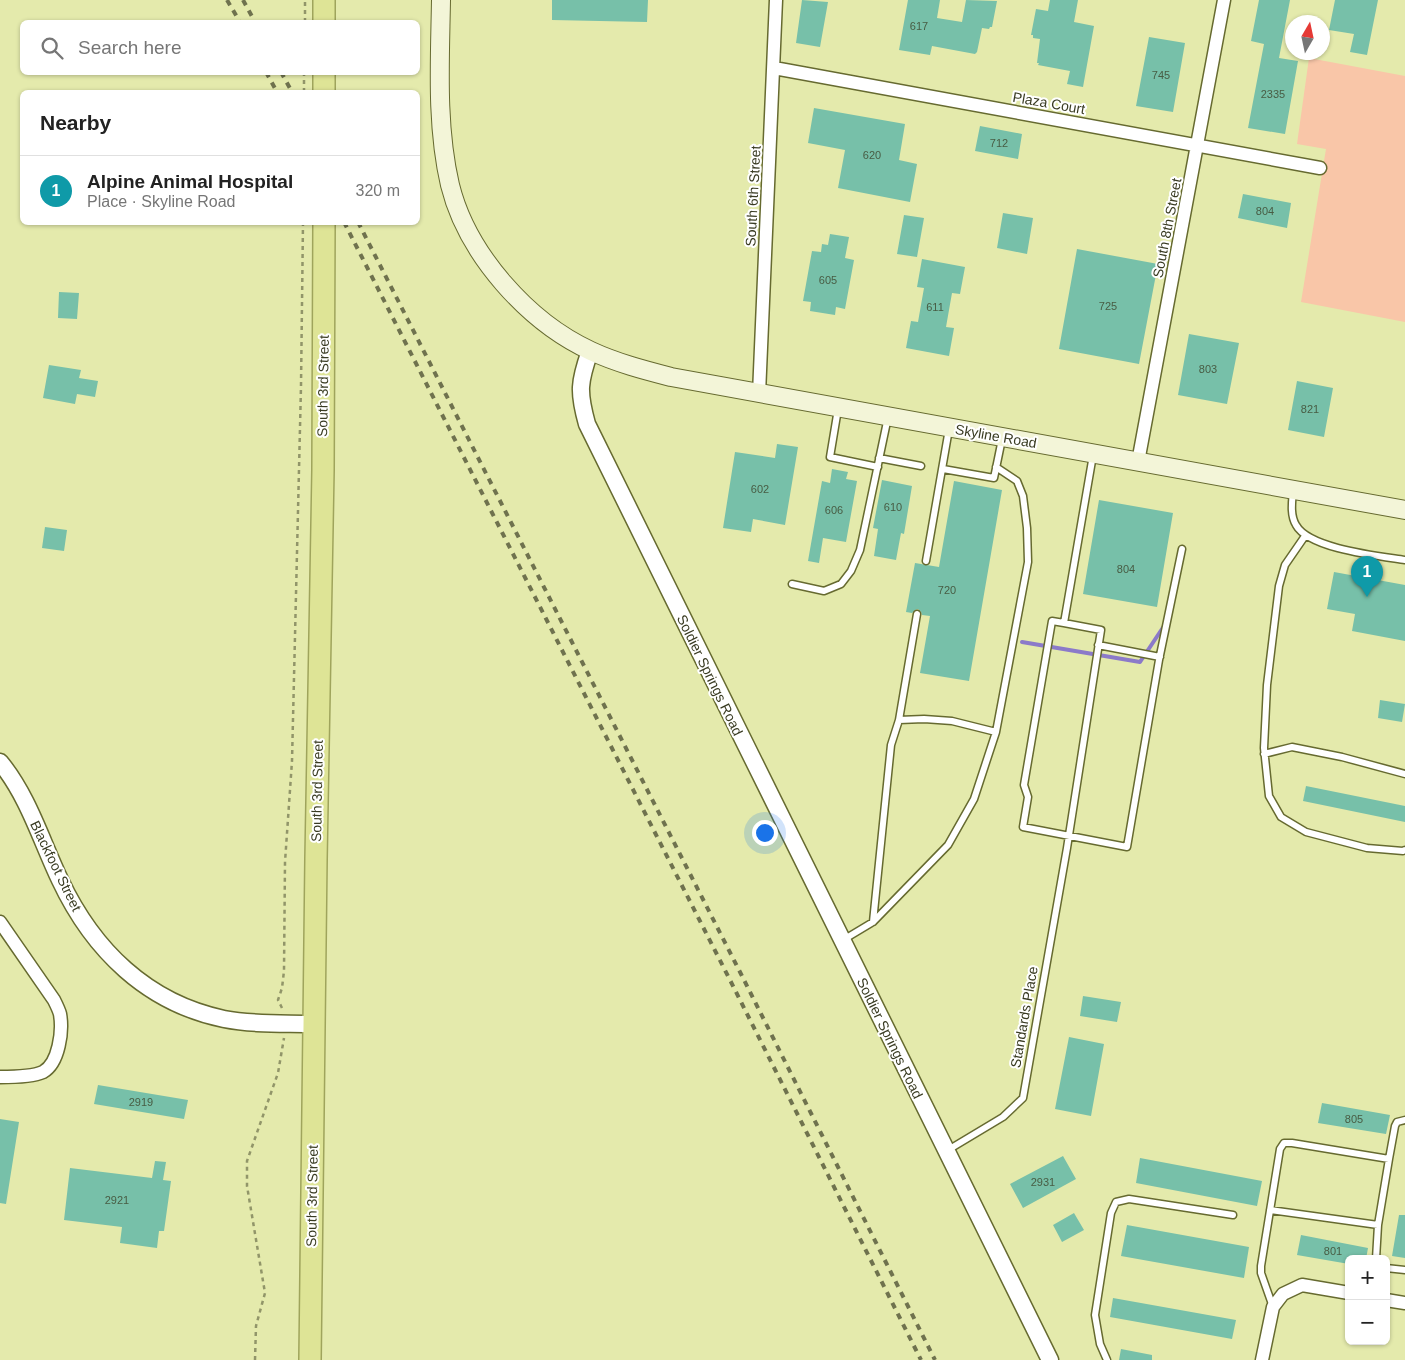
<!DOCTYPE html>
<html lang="en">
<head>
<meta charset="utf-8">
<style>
  :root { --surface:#fff; --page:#f6f6f6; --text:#222; --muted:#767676; --line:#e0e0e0; --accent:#b45309 }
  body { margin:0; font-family:Arial,sans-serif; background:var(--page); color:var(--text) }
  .controls { position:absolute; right:15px; bottom:15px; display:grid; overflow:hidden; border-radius:8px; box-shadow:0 1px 4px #0004 }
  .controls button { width:45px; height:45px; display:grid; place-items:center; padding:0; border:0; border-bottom:1px solid var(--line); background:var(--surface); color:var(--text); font:25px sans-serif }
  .compass { position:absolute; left:1285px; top:15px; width:45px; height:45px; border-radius:50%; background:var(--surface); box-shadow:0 1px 4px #0004; rotate:9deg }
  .you { position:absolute; left:764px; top:832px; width:18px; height:18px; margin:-12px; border:4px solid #fff; border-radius:50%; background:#1a73e8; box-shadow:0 0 0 8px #1a73e833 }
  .badge { display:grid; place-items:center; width:32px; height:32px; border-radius:50%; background:var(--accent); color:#fff; font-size:16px; font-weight:700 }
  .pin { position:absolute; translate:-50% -41px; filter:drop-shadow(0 1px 2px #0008) }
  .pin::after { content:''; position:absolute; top:26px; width:18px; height:15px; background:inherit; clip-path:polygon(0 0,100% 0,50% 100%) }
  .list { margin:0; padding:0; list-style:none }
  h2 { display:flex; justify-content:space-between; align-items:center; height:65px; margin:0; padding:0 20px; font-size:21px }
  h2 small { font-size:16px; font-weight:400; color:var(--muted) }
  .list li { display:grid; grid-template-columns:32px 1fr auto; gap:15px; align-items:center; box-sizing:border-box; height:70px; padding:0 20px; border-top:1px solid var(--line) }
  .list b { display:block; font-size:19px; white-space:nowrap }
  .list p { margin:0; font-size:16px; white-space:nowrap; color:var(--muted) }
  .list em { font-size:16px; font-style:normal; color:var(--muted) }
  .icon { flex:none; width:28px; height:28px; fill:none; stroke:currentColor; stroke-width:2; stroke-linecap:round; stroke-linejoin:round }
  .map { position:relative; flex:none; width:1405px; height:1360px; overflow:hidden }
  .search { position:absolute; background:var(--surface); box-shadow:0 1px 4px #0004; left:20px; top:20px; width:400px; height:55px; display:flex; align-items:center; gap:12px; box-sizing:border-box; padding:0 18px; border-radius:8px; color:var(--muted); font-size:19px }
  .panel { position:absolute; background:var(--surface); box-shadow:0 1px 4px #0004; left:20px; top:90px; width:400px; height:135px; border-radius:8px }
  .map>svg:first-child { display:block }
  .green { fill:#f9c6a8 }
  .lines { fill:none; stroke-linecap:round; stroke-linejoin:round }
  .stream { stroke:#8b7ac9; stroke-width:4 }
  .building { fill:#77c0a9 }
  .service-casing { stroke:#666a30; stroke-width:9 }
  .minor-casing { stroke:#666a30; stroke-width:15 }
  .tertiary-casing { stroke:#666a30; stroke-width:19 }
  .secondary-casing { stroke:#666a30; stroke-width:20 }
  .trunk-casing { stroke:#9fa45c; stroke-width:24 }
  .path { stroke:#919569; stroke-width:2.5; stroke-dasharray:4 4; stroke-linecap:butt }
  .service { stroke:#fff; stroke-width:6 }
  .minor { stroke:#fff; stroke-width:12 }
  .tertiary { stroke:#fff; stroke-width:16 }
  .secondary { stroke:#f3f5d8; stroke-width:18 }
  .trunk { stroke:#dee496; stroke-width:21 }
  .rail { stroke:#6f724e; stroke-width:4; stroke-dasharray:6 6; stroke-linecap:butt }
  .labels { text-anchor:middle; stroke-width:4; stroke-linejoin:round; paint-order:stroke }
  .number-label { font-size:11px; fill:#485c44 }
  .street-label { font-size:14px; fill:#393b22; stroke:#fff }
</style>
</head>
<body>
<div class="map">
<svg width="1405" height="1360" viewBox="0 0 1405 1360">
  <rect width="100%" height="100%" fill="#e4eaac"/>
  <!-- green -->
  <path class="green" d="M1309,58L1405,76V322L1301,302L1326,149L1297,144Z"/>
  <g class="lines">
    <!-- stream -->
    <path class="stream" d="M1022,642L1140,662L1164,626"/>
  </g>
  <!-- building -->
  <path class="building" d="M552,0H648L647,22L552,20Z
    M802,0L828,2L820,47L796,43Z
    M908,0H940L937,18L962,22L966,0L997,1L992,27H990L989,29L982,28L977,52L975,54L932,46L930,55L899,50Z
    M1050,0H1078L1074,22L1094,26L1083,87L1067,84L1070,71L1038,65L1039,63H1037L1040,39L1033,38V35H1031L1036,9L1048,11Z
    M1259,0H1290L1279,58L1298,61L1285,134L1248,128L1264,44L1251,41Z
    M1335,0H1378L1367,55L1350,52L1354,34L1329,30Z
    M1149,37L1185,43L1173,112L1136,106Z
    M814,108L905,124L899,160L917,164L910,202L838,188L845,150L808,143Z
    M980,126L1022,134L1018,159L975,151Z
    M1243,194L1291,203L1287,228L1238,218Z
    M1003,213L1033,218L1027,254L997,248Z
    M904,215L924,218L917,257L897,254Z
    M830,234L849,237L845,258L854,260L845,309L836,307L835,315L810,311L811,302L803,301L812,251L821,252L822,244L828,245Z
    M1077,249L1158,264L1139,364L1059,349Z
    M922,259L965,267L960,294L952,293L946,327L954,328L949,356L906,348L911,321L918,322L924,288L917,287Z
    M59,292L79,293L77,319L58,318Z
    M1189,334L1239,343L1227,404L1178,395Z
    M49,365L81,370L79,378L98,381L95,397L77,394L75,404L43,398Z
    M1297,381L1333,388L1324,437L1288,430Z
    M777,444L798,447L785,525L753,519L751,532L723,528L735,452L775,458Z
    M832,469L848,472L846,479L857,481L846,542L823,538L819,563L808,561L822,481L830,483Z
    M882,480L912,486L904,534L901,533L896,560L874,556L878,529L873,528Z
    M954,481L1002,490L969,681L920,673L930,616L922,615L921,612L918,609L915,610L912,613L906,612L915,563L939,567Z
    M1099,500L1173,513L1157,607L1083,594Z
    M45,527L67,530L64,551L42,548Z
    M1334,572L1405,585V641L1352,631L1355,614L1327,609Z
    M1380,700L1405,704L1402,722L1378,718Z
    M1306,786L1405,806V822L1303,801Z
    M1083,996L1121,1002L1117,1022L1080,1016Z
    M1069,1037L1104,1044L1091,1116L1055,1109Z
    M98,1085L188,1100L184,1119L94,1104Z
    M1322,1103L1390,1115L1386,1134L1318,1123Z
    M0,1119L19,1122L6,1204L0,1203Z
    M1063,1156L1076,1179L1023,1208L1010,1184Z
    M1140,1158L1262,1181L1257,1206L1136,1183Z
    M155,1161L166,1162L163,1180L171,1181L164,1231H159L157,1248L120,1243L122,1227L64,1220L70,1168L152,1178Z
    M1074,1213L1084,1230L1062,1242L1053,1225Z
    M1399,1215H1405V1258L1392,1256Z
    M1127,1225L1249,1247L1244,1278L1121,1256Z
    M1301,1235L1368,1248L1366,1259H1349V1264L1297,1255Z
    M1113,1298L1236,1320L1232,1339L1110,1317Z
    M1121,1349L1152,1355V1360H1119Z"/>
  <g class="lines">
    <!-- service casing -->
    <g class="service-casing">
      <path id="service" d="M838,409L830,457L878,467
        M1093,455L1064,623L1052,621L1024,785L1028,797L1023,827L1127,847L1159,660L1182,549
        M879,458L921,466
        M943,469L994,478L1002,439
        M1293,491C1292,502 1290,515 1296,525C1309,549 1379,556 1405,560
        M1305,536L1285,565L1279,586L1267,685L1264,748L1269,796L1281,817L1306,832L1367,848L1403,851L1405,850
        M926,561L949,429
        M792,584L824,591L841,584L851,571L860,550L888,417
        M1098,645L1160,657
        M899,720L917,614
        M1264,754L1292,747L1342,757L1405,774
        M873,922L891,745L899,720L924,719L952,721L996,732
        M843,940L873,922L948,845L974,799L996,732L1028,562L1027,528L1023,496L1017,481L996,467
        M948,1150L1003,1117L1023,1098L1067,848L1101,630L1064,623
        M1389,1159L1395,1126L1397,1122L1405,1120
        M1270,1210L1378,1225L1389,1159L1292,1143H1284L1280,1149L1261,1266V1273L1273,1307
        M1376,1259L1378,1225
        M1386,1268L1405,1270
        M1107,1360L1100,1344L1095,1315L1111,1213L1116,1202L1129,1199L1233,1215"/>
    </g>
    <!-- minor casing -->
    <g class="minor-casing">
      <path id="minor" d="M774,68L1320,168
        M759,394L776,0
        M1138,462L1224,0
        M0,922L54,1000C56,1004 59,1010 60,1014C63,1031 59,1063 43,1072C32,1077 12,1077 0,1077
        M1386,1300L1405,1303
        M1262,1360L1273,1307L1283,1294L1302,1285L1349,1293"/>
    </g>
    <!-- tertiary casing -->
    <g class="tertiary-casing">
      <path id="tertiary" d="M590,351C579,382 578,392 587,424L1050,1360
        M0,762C28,796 41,840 60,880C93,950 147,1003 224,1019C254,1025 285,1023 315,1024"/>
    </g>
    <!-- secondary casing -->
    <g class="secondary-casing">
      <path id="secondary" d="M441,0C440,61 436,125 450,185C467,254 528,322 591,351C617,363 644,370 671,377L1405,510"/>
    </g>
    <!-- trunk casing -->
    <g class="trunk-casing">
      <path id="trunk" d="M324,22V0
        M324,92V72
        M310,1360L316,859L323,470L324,222"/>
    </g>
    <!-- path -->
    <path class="path" d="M305,22V0
      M304,92V72
      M282,1008L278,1000L282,988L284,971L285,862L292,761L301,386L303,222
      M255,1360L256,1326L265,1293L247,1186V1161L278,1073L284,1038"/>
    <!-- service -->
    <use href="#service" class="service"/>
    <!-- minor -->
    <use href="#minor" class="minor"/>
    <!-- tertiary -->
    <use href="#tertiary" class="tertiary"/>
    <!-- secondary -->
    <use href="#secondary" class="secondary"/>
    <!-- trunk -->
    <use href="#trunk" class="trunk"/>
    <!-- rail -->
    <path class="rail" d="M227,0L240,22
      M243,0L255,22
      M266,72L277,92
      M281,72L292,92
      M344,222L730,980L921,1360
      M358,222L741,974L935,1360"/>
  </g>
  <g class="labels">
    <!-- number labels -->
    <g class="number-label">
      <text x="919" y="30">617</text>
      <text x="1161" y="79">745</text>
      <text x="1273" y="98">2335</text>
      <text x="999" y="147">712</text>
      <text x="872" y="159">620</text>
      <text x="1265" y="215">804</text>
      <text x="828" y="284">605</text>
      <text x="1108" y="310">725</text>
      <text x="935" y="311">611</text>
      <text x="1208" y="373">803</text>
      <text x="1310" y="413">821</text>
      <text x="760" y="493">602</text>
      <text x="893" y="511">610</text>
      <text x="834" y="514">606</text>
      <text x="1126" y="573">804</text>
      <text x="947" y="594">720</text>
      <text x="141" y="1106">2919</text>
      <text x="1354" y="1123">805</text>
      <text x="1043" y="1186">2931</text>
      <text x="117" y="1204">2921</text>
      <text x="1333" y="1255">801</text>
    </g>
    <!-- street labels -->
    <g class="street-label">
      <text transform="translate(1049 103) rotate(10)" y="5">Plaza Court</text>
      <text transform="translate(753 196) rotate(-87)" y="5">South 6th Street</text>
      <text transform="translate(1167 228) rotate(-79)" y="5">South 8th Street</text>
      <text transform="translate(323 386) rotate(-89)" y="5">South 3rd Street</text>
      <text transform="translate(996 436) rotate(10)" y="5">Skyline Road</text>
      <text transform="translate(710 675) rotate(64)" y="5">Soldier Springs Road</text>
      <text transform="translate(317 791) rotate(-89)" y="5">South 3rd Street</text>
      <text transform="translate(56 866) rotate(64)" y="5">Blackfoot Street</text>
      <text transform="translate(1024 1017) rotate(-80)" y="5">Standards Place</text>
      <text transform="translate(890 1038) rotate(64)" y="5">Soldier Springs Road</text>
      <text transform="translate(312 1196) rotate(-89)" y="5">South 3rd Street</text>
    </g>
  </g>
</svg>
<div class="controls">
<button>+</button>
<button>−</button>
</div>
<svg class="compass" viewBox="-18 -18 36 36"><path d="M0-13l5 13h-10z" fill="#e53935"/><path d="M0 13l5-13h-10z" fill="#767676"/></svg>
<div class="you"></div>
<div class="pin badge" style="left:1367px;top:597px;background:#0f9aa8">1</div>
<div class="search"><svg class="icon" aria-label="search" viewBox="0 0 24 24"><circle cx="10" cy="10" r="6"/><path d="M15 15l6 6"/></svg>Search here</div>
<section class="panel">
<h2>Nearby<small></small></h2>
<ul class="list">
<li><span class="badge" style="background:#0f9aa8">1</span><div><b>Alpine Animal Hospital</b><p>Place · Skyline Road</p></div><em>320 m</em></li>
</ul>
</section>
</div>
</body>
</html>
